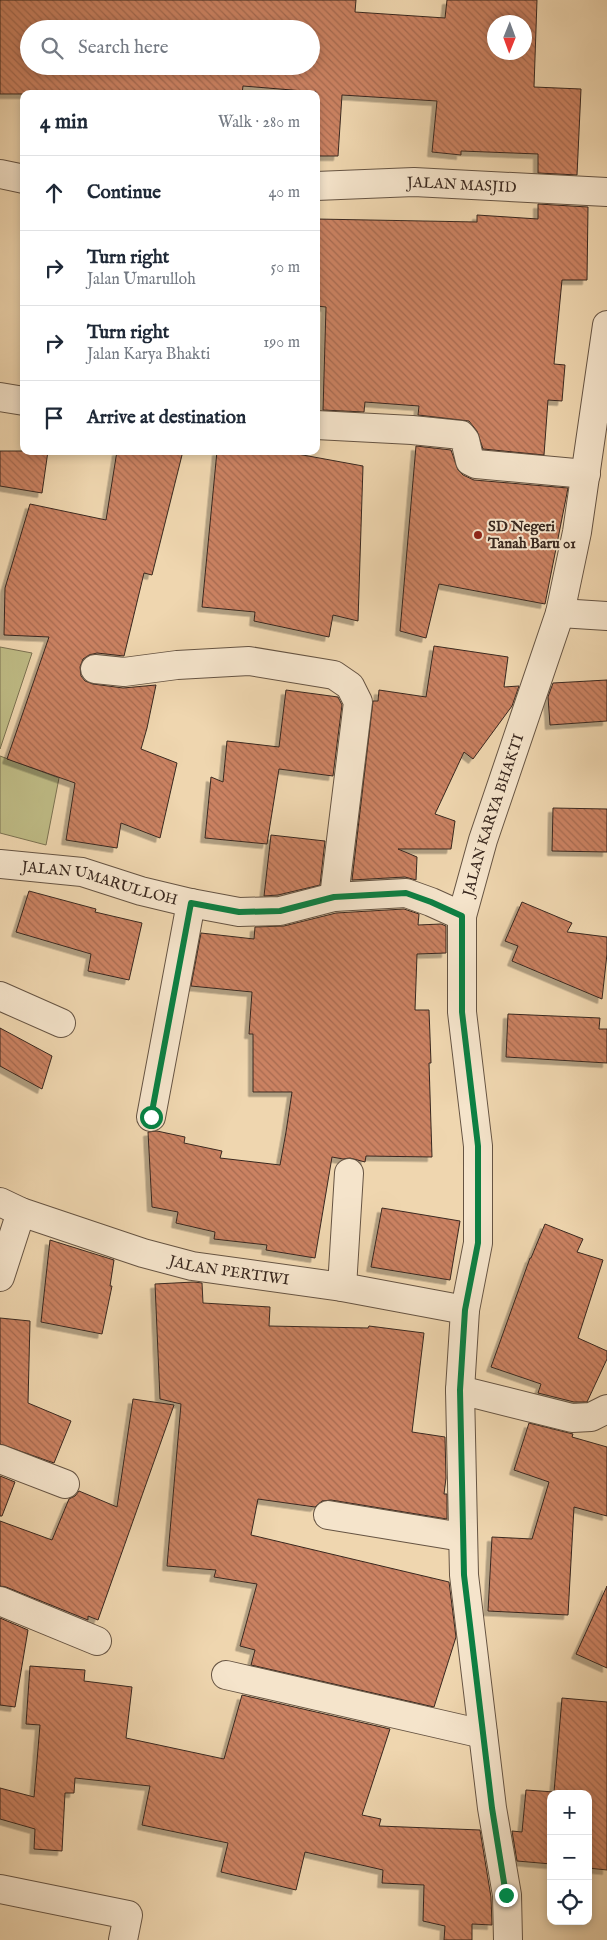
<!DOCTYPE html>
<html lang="en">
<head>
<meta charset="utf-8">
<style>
  :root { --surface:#fff; --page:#f6f6f7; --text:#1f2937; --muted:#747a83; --line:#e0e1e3 }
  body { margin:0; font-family:"IM FELL English",serif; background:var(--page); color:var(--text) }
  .controls { position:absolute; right:15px; bottom:15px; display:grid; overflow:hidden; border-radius:10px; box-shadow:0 2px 8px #0003 }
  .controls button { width:45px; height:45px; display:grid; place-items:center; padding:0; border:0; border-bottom:1px solid var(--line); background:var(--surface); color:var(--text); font:25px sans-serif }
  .compass { position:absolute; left:487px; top:15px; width:45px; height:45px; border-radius:50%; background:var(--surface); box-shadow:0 2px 8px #0003; rotate:181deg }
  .stop { position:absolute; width:15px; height:15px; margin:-11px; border:4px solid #0b8043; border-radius:50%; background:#fff }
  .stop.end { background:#0b8043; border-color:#fff; box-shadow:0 1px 5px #0008 }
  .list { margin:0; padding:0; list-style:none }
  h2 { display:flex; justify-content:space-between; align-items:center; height:65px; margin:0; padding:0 20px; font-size:21px }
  h2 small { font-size:16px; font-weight:400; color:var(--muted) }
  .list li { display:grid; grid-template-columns:32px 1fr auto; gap:15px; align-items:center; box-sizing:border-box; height:75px; padding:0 20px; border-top:1px solid var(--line) }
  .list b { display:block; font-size:19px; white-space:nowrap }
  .list p { margin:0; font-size:16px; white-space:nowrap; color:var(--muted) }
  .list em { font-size:16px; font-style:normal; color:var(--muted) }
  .icon { flex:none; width:28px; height:28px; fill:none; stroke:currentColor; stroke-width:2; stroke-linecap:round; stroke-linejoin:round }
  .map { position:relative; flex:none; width:607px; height:1940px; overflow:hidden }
  .search { position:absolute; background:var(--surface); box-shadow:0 2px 8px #0003; left:20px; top:20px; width:300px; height:55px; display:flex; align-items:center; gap:12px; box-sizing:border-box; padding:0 18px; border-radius:28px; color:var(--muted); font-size:19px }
  .panel { position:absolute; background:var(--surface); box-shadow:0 2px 8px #0003; left:20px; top:90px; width:300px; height:365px; border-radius:10px }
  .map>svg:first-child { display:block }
  .green { fill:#bfbc86; stroke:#7c7252 }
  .building { fill:url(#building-back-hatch); stroke:#39281f; fill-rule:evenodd; filter:url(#shadow) }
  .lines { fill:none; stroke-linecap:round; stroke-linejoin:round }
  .street-casing { stroke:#665443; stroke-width:30 }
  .street { stroke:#f5e4cb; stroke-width:28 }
  .route { stroke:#0b8043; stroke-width:6 }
  .poi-dot { fill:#8f2418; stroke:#f5e4cb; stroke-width:2 }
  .labels { text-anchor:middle; stroke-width:4; stroke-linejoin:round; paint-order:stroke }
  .street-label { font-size:15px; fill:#39281f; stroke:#f5e4cb }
  .poi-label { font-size:15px; font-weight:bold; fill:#39281f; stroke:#f5e4cb; text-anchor:start }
</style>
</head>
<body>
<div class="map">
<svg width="607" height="1940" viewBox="0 0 607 1940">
  <defs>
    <pattern id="building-back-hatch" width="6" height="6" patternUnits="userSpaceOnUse" patternTransform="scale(1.25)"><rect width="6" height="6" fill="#cb8262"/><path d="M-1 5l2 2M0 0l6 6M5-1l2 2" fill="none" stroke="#a66a50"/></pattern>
    <filter id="shadow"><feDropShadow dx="-4.5" dy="4.5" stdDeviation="0" flood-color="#0004"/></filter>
  </defs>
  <rect width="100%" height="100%" fill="#efd6af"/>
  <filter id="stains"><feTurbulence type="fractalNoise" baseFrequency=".004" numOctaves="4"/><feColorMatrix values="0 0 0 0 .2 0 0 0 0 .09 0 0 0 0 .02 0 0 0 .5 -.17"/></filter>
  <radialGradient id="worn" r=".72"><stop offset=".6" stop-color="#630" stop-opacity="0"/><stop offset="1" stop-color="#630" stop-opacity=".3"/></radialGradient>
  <!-- green -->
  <path class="green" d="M0,647L32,653L0,749Z
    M0,756L59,778L46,845L0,833Z"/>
  <!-- building -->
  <path class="building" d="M0,0H356L355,12L445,18L447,0H537L534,87L581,89L577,175L538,173V154L461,151V155L432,152L437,101L342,95L338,156H316V92L243,86L242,94H0ZM494,22H524V52H494ZM29,29H311V66H29Z
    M538,204L588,207L587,280H562L554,364L565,365L562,401L548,400L544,455L483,449L477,431L469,421L418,415L419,406L365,402L364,412L323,410L326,307L316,306V219L477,222V215L538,219Z
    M416,446L451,450L458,470L463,475L474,480L568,488L545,604L439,584L426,638L400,631Z
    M0,451H48L42,493L0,486Z
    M117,451H183L152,575L144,573L124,656L97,653L89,655L83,659L80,667L81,676L85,681L93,684L123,688L156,685L147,728L141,749L177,763L160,838L121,823L117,848L66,840L75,783L7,759L49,637L4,635L5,588L30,504L106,520Z
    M217,451H281L363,466L358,621L333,615L329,637L254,621L255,612L202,607Z
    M434,646L508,657L504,687L519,686L512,706L473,759L464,752L435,814L455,821L451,849H398L417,857L416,880L405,877L352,880L373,701H378L379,690L426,697Z
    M607,680V721L550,725L548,697L553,683Z
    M286,690L338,697L342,705L333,776L279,769L267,844L205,838L211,777L223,782L227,741L279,747Z
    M553,808L607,809V852L552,851Z
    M271,835L325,841L320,885L278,895L264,896Z
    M29,891L96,909L95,912L142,923L129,980L88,971L91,954L16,932Z
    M522,902L572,923L567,932L607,937V954L602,999L512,961L518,946L505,941Z
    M404,909L419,914L418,925L441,924L446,926V953L417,954L415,1010H429L431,1063H429L432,1157L366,1156L365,1162L350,1158L343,1159L332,1157L315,1258L266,1250L267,1245L214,1239L215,1232L176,1223L178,1212L152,1207L148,1132L157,1131L185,1137L184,1143L222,1151L220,1158L280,1165L286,1132L292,1092H253V1034H249L252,992L191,986L201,933L254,939L255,927L284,926L336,913Z
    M508,1014L600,1018L599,1029H607V1063L506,1057Z
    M0,1028L52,1056L42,1089L0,1066Z
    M382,1208L460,1221L450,1280L371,1267Z
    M545,1224L583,1239L577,1252L603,1260L578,1338L607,1351V1359L587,1402H574L538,1393L541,1384L491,1367L530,1258H531Z
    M50,1240L114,1260L110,1286H112L102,1334L41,1322Z
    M194,1282L202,1283L203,1303L270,1307L269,1326L368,1328L369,1326L424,1333L412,1432L445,1437L446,1478L444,1494H447V1519L331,1500L322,1501L315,1507L258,1499L251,1535L449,1582L456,1637L434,1707L251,1665L255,1650L240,1646L257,1584L214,1577L216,1570L167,1566L181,1404L160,1399L155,1284Z
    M0,1318L30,1321L28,1403L71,1421L54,1463L0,1444Z
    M133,1399L174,1405L98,1620L88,1616V1620L6,1587L0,1586V1521L52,1540L69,1499L75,1496L79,1491L117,1507Z
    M529,1423L573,1434L572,1437L607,1447V1516L574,1507L568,1615L488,1611L492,1537L532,1539L549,1482L514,1470Z
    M0,1476L15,1482L2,1516H0Z
    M607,1586V1668L576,1654Z
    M0,1618L28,1630L15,1707L0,1705Z
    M30,1666L85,1670L84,1681L132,1687L126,1738L224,1759L242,1695L390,1729L362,1815L381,1819L379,1826L480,1830L491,1897L492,1925L472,1924V1940H444L445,1926L423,1921L424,1885L382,1883L383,1870L305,1852L296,1890L221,1872L228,1843L142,1825L150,1786L75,1778L74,1793H65L62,1851L34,1849L35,1829L0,1819V1788L34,1797L40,1725L26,1724Z
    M562,1698L607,1702V1870L588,1868V1794H551V1864L517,1861L512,1831L522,1832L526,1790L554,1792Z"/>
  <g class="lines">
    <!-- street casing -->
    <g class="street-casing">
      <g id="street">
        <path d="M0,174L24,179"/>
        <path id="s1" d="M316,186L414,182L607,192"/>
        <path d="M0,397L24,401"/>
        <path d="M316,425L412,430L461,435L465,440L470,461L476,464L586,474"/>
        <path d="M560,613L607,616"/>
        <path d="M95,669L124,672L177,665L249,661L334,675L350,686L358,702L334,897"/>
        <path id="s2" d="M0,864L82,872L141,891L191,903L239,912L280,911L334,897L406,893L431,902L462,916"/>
        <path d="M0,996L61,1023"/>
        <path d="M151,1117L191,903"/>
        <path id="s3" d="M0,1202L21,1212L143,1253L192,1266L342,1287L465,1310"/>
        <path d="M0,1277L21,1212"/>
        <path d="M342,1287L349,1173"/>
        <path d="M460,1390L572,1418L591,1417L607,1409"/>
        <path d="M0,1459L65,1484"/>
        <path d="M328,1515L462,1537"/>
        <path d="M0,1601L97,1641"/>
        <path d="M226,1675L483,1734"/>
        <path d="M0,1889L128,1915L123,1940"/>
        <path id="s4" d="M508,1940L507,1895L492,1808L464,1575L460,1390L465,1310L478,1243V1146L462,1012V916L483,840L560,613L577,532L607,325"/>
      </g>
    </g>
    <!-- street -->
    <use href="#street" class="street"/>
  </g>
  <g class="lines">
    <!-- route -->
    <path class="route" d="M151,1117L191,903L239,912L280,911L334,897L406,893L431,902L462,916V1012L478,1146V1243L465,1310L460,1390L464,1575L492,1808L506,1895"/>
  </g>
  <!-- markers -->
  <circle class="poi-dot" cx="478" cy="535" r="5"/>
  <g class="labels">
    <!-- street labels -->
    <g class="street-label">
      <text dy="5" stroke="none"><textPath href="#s1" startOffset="146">JALAN MASJID</textPath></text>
      <text dy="5" stroke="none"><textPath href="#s4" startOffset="1135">JALAN KARYA BHAKTI</textPath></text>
      <text dy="5" stroke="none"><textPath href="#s2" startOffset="102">JALAN UMARULLOH</textPath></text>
      <text dy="5" stroke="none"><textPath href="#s3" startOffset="240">JALAN PERTIWI</textPath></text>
    </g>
    <!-- poi labels -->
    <g class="poi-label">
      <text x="488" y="531">SD Negeri<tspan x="488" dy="17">Tanah Baru 01</tspan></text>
    </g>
  </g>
  <rect width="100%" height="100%" filter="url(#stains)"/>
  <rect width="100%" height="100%" fill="url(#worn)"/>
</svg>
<div class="controls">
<button>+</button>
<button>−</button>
<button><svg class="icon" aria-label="locate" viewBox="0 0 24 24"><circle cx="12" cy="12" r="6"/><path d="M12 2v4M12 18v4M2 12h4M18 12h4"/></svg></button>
</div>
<svg class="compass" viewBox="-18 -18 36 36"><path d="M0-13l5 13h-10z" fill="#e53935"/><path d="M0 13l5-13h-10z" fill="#747a83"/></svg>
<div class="stop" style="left:151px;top:1117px"></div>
<div class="stop end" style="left:506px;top:1895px"></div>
<div class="search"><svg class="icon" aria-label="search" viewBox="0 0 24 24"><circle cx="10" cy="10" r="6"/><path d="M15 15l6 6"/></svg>Search here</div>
<section class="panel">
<h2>4 min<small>Walk · 280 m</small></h2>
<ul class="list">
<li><svg class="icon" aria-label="ahead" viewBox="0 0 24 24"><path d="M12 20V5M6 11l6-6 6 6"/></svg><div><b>Continue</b></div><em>40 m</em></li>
<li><svg class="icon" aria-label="right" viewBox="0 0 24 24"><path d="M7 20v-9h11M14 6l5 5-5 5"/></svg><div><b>Turn right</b><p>Jalan Umarulloh</p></div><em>50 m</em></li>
<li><svg class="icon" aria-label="right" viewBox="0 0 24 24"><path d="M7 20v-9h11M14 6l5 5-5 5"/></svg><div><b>Turn right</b><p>Jalan Karya Bhakti</p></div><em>190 m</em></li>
<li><svg class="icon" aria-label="arrive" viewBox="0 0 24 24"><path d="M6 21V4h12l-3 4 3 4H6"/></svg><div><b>Arrive at destination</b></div></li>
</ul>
</section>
</div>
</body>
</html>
